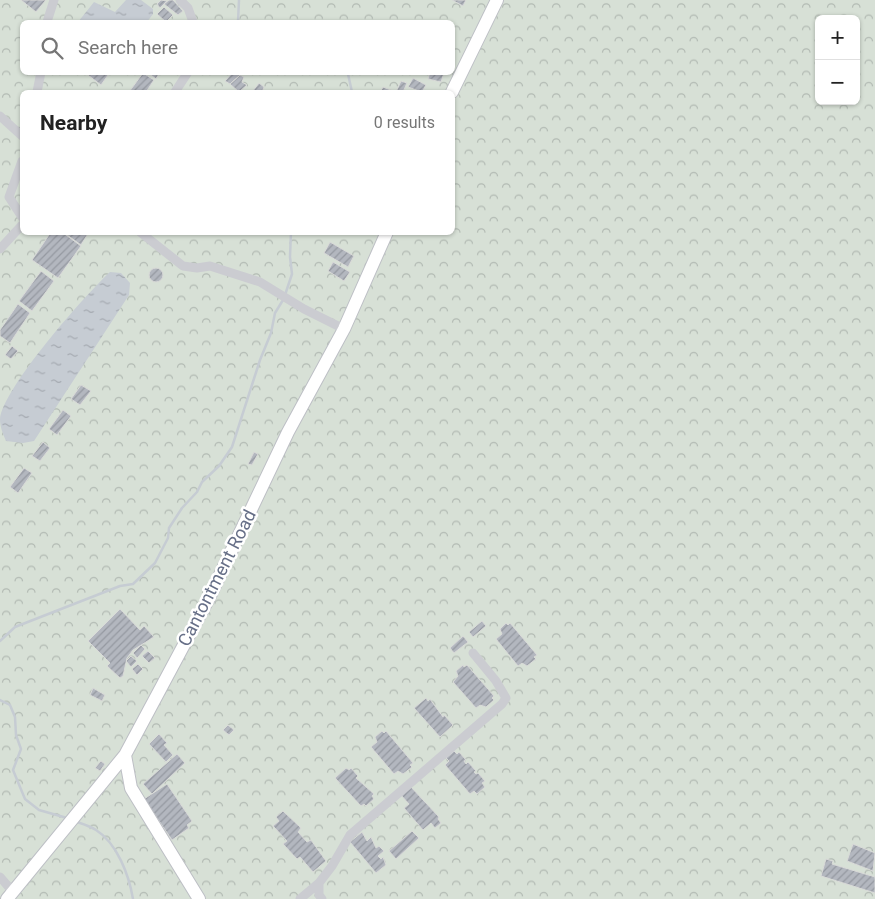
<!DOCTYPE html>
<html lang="en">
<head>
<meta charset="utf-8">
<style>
  :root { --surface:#fff; --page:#f6f6f6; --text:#222; --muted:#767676; --line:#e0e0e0 }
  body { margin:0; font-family:Roboto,sans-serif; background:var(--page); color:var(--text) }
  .controls { position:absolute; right:15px; top:15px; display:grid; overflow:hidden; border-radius:8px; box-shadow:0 1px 4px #0004 }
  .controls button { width:45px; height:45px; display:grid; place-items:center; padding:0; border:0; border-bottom:1px solid var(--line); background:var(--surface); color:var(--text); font:25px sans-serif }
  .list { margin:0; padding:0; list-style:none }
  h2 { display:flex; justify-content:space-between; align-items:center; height:65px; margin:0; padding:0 20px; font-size:21px }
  h2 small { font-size:16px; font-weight:400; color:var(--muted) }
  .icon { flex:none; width:28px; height:28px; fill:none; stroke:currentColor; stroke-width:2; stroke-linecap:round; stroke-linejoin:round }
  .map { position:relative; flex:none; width:875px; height:899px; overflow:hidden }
  .search { position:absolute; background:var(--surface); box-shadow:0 1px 4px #0004; left:20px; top:20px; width:435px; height:55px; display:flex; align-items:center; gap:12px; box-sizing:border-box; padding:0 18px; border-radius:8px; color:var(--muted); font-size:19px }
  .panel { position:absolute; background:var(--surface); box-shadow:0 1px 4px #0004; left:20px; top:90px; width:435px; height:145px; border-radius:8px }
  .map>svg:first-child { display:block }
  .forest { fill:url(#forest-crowns); fill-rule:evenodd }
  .water { fill:url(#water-ripples) }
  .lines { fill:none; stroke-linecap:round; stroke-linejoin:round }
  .stream { stroke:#c6ccd3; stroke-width:2.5 }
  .building { fill:url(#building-hatch); stroke:#d9dad8 }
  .secondary-casing { stroke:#bdbfc5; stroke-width:14 }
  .street { stroke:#cbccd1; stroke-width:9 }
  .secondary { stroke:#fff; stroke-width:12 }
  .labels { text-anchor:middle; stroke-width:5; stroke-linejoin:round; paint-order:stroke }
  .street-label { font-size:18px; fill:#666f87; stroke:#fff }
</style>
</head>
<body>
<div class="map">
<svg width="875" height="899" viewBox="0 0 875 899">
  <defs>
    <pattern id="forest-crowns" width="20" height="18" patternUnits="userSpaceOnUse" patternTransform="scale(1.25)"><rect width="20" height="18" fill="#d7e0d6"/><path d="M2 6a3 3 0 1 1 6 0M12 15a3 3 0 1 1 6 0" fill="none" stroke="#b2bab3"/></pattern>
    <pattern id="water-ripples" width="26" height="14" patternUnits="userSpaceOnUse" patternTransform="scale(1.25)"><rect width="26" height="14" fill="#c6ccd3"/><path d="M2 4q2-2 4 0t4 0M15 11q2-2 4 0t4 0" fill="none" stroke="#a5aab1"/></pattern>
    <pattern id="building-hatch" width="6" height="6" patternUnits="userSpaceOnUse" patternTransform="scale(1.25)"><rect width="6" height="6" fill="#b3b7bf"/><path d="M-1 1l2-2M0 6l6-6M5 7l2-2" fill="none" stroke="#9599a1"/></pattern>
  </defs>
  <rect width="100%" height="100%" fill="#f7f8f5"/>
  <!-- forest -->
  <path class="forest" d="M0,0H875V899H0ZM819,19H856V101H819ZM22,22H452V72H22ZM22,92H452V232H22Z"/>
  <!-- water -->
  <path class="water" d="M126,0H141L153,9V14L147,22H78L94,2L115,12Z
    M110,272L121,273L130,283L129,295L34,441L23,443L6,441C3,434 0,427 0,419C3,388 85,295 110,272Z"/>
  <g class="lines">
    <!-- stream -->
    <path class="stream" d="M238,22L239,0
      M344,72L348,74L352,92
      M285,295L292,274L290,257L291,232
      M0,641L15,627L120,586L133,584L155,563L168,538L169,528L182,508L197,492L202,482L219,466L232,447L260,360L271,333L275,313L283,300
      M0,700L10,705L15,717L16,735L21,749L13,770L25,799L39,810L67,818
      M77,822C83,824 90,826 96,830C117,843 129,875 133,899"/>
  </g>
  <!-- building -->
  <path class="building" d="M21,0H46L36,12Z
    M161,0L167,1L160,8L157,4Z
    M169,0H173L183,11L178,15L164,4Z
    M452,0H466L463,6Z
    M164,7L173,15L166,22L157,14Z
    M84,72H104L108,75L101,85Z
    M147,72H160L156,79Z
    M233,72L240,75L230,84L225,81Z
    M430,72L444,73L441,82L428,79Z
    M143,73L154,80L146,92H129Z
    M240,75L244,77L242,82L247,85L239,92L230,84Z
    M413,78L426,85L422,92L408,87Z
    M401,81L407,83L403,92H396Z
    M259,83L264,87L262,92H252Z
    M383,87L396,92H380Z
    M51,232H62L81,246L58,278L32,260Z
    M63,232H89L81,245Z
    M330,242L354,256L348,267L324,253Z
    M333,262L350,272L344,281L328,271Z
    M149 275a7 7 0 1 1 14 0a7 7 0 1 1-14 0Z
    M41,271L54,281L32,311L19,301Z
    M18,304L30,313L10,343L0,336V330Z
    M12,346L18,351L11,359L5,355Z
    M81,385L91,391L80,405L71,399Z
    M63,410L71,416L57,435L49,429Z
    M43,442L50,448L40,461L32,456Z
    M254,452L258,454L252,465L248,464Z
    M24,468L32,473L18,493L10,487Z
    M120,609L140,630L144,626L154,637L133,650L127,658L123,676L120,678L107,666L110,663L88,641Z
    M482,621L486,626L473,637L469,632Z
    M506,623L508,625L510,623L537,655L534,657L536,659L527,666L522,663L518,666L496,639L502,634L500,629Z
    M463,636L468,642L454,653L450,648Z
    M141,645L145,649L137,658L133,653Z
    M148,651L155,658L149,663L142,656Z
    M131,656L137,661L131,667L126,661Z
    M138,664L143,669L137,675L132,669Z
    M463,665L464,667L467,665L494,696L492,698L494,700L486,707L480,705L476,708L453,682L458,676L456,671Z
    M93,688L105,695L102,701L90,695Z
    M426,698L428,701L430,699L443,717L444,715L453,725L440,737L414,708Z
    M228,725L234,730L229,735L223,730Z
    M382,731L384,733L386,731L413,763L410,765L412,767L403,774L398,771L394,774L371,747L377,742L375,737Z
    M159,734L167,743L164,745L173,755L166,762L149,744Z
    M454,751L457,754L459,752L466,760L464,761L466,764L468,762L476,771L474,772L476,774L478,773L485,781L482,783L485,787L477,794L474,791L470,794L445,765L449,761L446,758Z
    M177,754L185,763L152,794L143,784Z
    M101,761L105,764L100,771L95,768Z
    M346,768L349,770L351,768L358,776L356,778L374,794L372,796L374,799L366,806L364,804L361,806L335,778Z
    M167,784L192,821L187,825L189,828L172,840L144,799Z
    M410,786L439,817L438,819L441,823L435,828L431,823L423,830L404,808L409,804L400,794Z
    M283,811L301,828L298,832L307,842L311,840L326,861L313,872L300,857L297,859L283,844L287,841L273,826L279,821L276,817Z
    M412,831L419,838L396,859L389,851Z
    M362,832L367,841L371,837L376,848L379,846L384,851L378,856L381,859L383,857L386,865L376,873L350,842Z
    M853,844L875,853L873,871L847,861Z
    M826,859L833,861L832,864L875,877V893L821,876Z"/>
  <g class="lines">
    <!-- secondary casing -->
    <g class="secondary-casing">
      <path id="secondary" d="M452,92L497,0
        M125,755L131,788L199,899
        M7,899L125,755L209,598L288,432L344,329L387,232"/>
    </g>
    <!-- street -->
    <path class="street" d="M180,0L188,8L193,22
      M47,22L54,0
      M37,92L41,72
      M175,92L188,72
      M0,116L22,136
      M22,161L9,197L22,217
      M140,232L183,266L197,268L210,266L260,282L304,309L344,329
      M0,249L22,225
      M0,877L13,892
      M319,883V895L322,899
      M300,899L319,883L332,866L350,835L502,704L506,698L496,681L473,653"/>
    <!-- secondary -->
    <use href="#secondary" class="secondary"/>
  </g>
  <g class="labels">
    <!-- street labels -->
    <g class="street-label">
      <text transform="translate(217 578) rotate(-63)" y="6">Cantontment Road</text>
    </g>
  </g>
</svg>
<div class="controls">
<button>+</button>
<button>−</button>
</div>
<div class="search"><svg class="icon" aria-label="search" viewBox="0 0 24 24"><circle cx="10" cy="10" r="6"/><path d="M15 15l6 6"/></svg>Search here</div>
<section class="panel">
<h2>Nearby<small>0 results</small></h2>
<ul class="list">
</ul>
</section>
</div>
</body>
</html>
